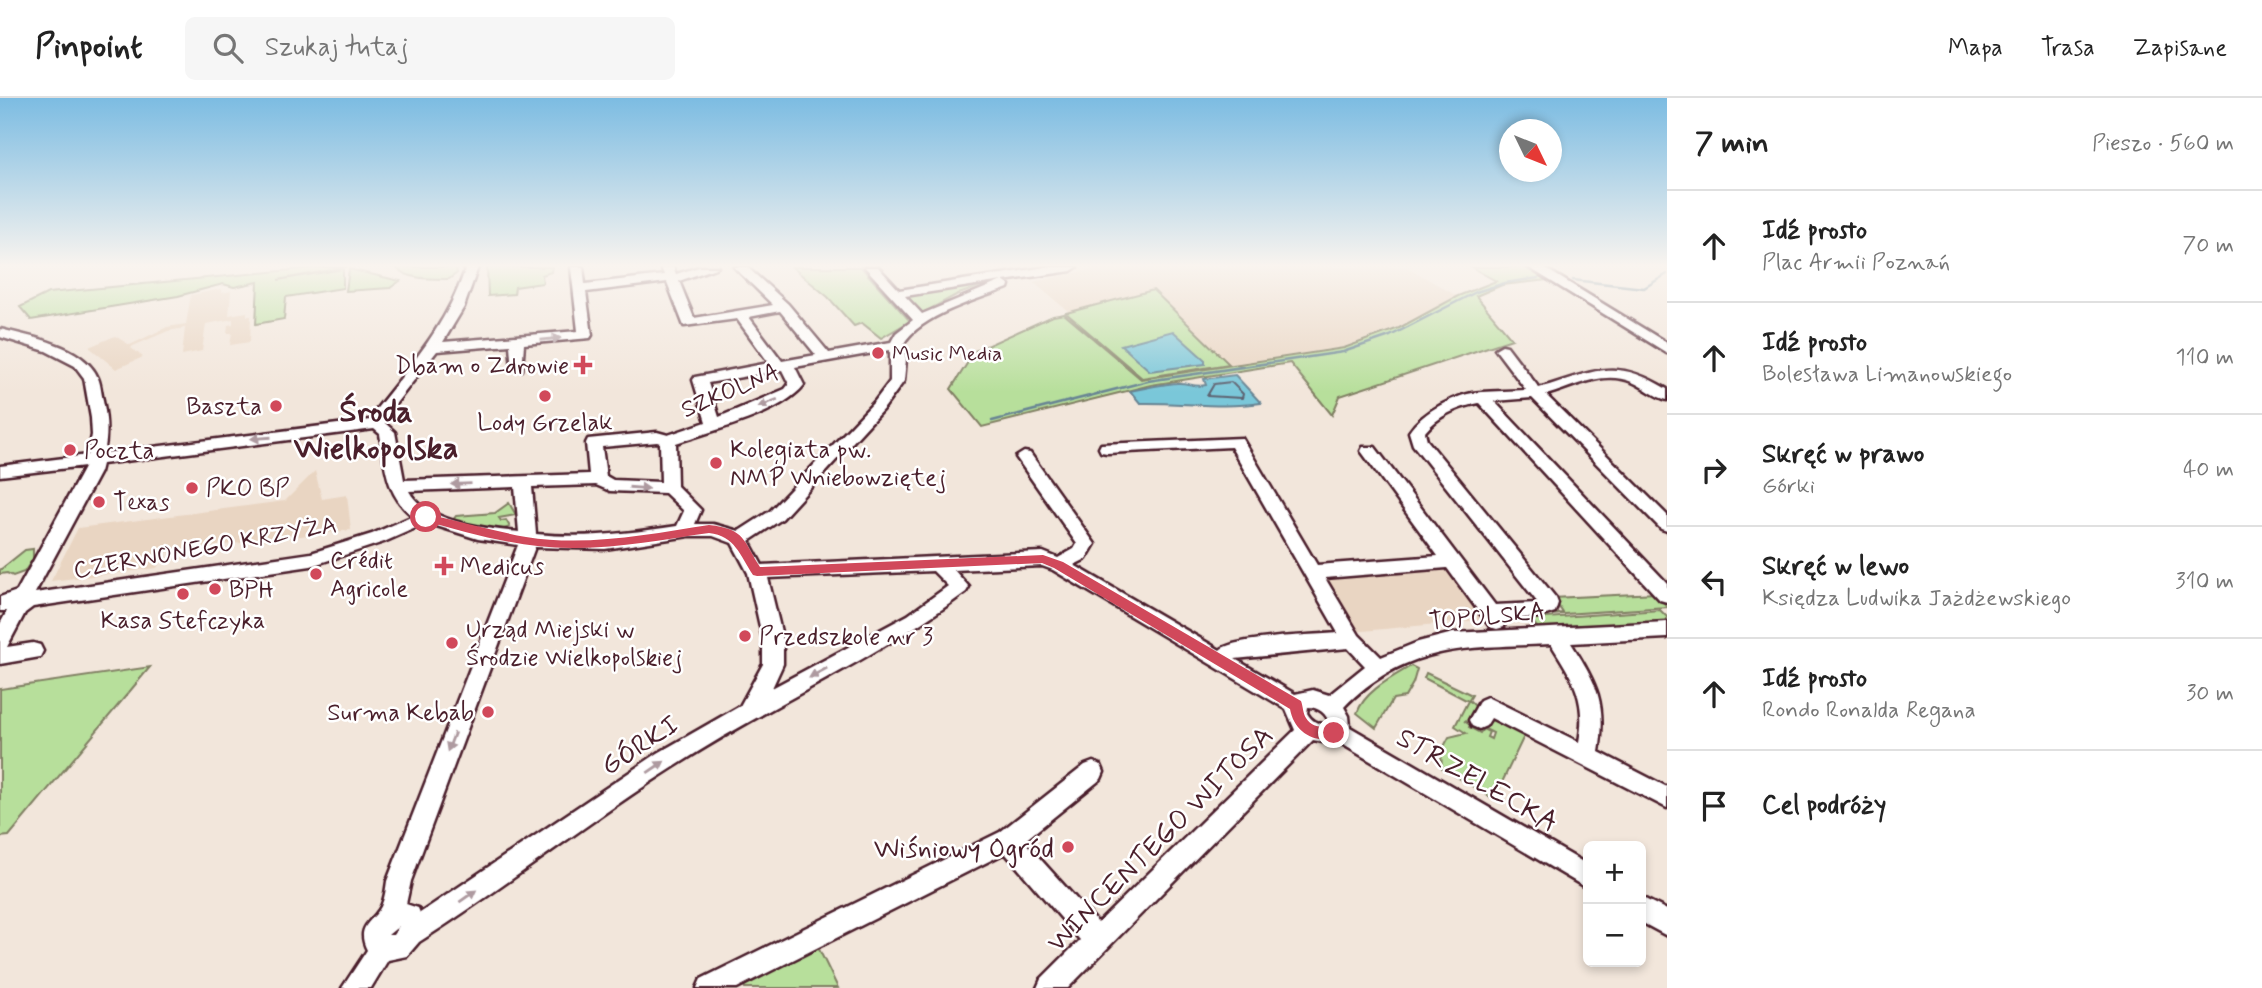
<!DOCTYPE html>
<html lang="pl">
<head>
<meta charset="utf-8">
<style>
  :root { --surface:#fff; --page:#f6f6f6; --text:#222; --muted:#767676; --line:#e0e0e0 }
  body { margin:0; font-family:Mynerve,sans-serif; background:var(--page); color:var(--text) }
  .controls { position:absolute; right:21px; bottom:21px; display:grid; overflow:hidden; border-radius:10px; box-shadow:0 4px 10px #0003 }
  .controls button { width:63px; height:63px; display:grid; place-items:center; padding:0; border:0; border-bottom:2px solid var(--line); background:var(--surface); color:var(--text); font:35px sans-serif }
  .compass { position:absolute; left:1499px; top:21px; width:63px; height:63px; border-radius:50%; background:var(--surface); box-shadow:0 4px 10px #0003; rotate:133deg }
  .stop { position:absolute; width:21px; height:21px; margin:-16px; border:5px solid #d1495b; border-radius:50%; background:#fff }
  .stop.end { background:#d1495b; border-color:#fff; box-shadow:0 2px 7px #0008 }
  .list { margin:0; padding:0; list-style:none }
  h2 { display:flex; justify-content:space-between; align-items:center; height:91px; margin:0; padding:0 28px; font-size:30px }
  h2 small { font-size:23px; font-weight:400; color:var(--muted) }
  .list li { display:grid; grid-template-columns:46px 1fr auto; gap:21px; align-items:center; box-sizing:border-box; height:112px; padding:0 28px; border-top:2px solid var(--line) }
  .list b { display:block; font-size:26px; white-space:nowrap }
  .list p { margin:0; font-size:23px; white-space:nowrap; color:var(--muted) }
  .list em { font-size:23px; font-style:normal; color:var(--muted) }
  .icon { flex:none; width:38px; height:38px; fill:none; stroke:currentColor; stroke-width:2; stroke-linecap:round; stroke-linejoin:round }
  .map { position:relative; flex:none; width:1667px; height:890px; overflow:hidden }
  header { display:flex; align-items:center; gap:42px; box-sizing:border-box; height:98px; padding:0 35px; background:var(--surface); border-bottom:2px solid var(--line) }
  header strong { font-size:33px }
  nav { display:flex; gap:38px; margin-inline-start:auto; font-size:24px }
  .search { width:490px; height:63px; background:var(--page); display:flex; align-items:center; gap:18px; box-sizing:border-box; padding:0 24px; border-radius:10px; color:var(--muted); font-size:26px }
  main { display:flex }
  aside { flex:1; background:var(--surface) }
  .map>svg:first-child { display:block }
  .built { fill:#e9d5c2 }
  .green { fill:#b7df9b; stroke:#807f63; stroke-width:2 }
  .water { fill:#7ac7d9; stroke:#678493; stroke-width:2 }
  .lines { fill:none; stroke-linecap:round; stroke-linejoin:round }
  .shore { stroke:#5d6271; stroke-width:2 }
  .stream { stroke:#678493; stroke-width:2.5 }
  .minor-casing { stroke:#4a1f2b; stroke-width:5 }
  .minor { fill:#fff; fill-rule:evenodd }
  .oneway { fill:#ae9aa0 }
  .route { fill:#d1495b }
  .poi-dot { fill:#d1495b; stroke:#fff; stroke-width:2.5 }
  .labels { text-anchor:middle; stroke-width:5; stroke-linejoin:round; paint-order:stroke }
  .far-poi-label { font-size:21px; fill:#4a1f2b; stroke:#fff; text-anchor:start }
  .poi-label { font-size:24px; fill:#4a1f2b; stroke:#fff; text-anchor:start }
  .street-label { font-size:24px; fill:#4a1f2b; stroke:#fff }
  .near-street-label { font-size:28px; fill:#4a1f2b; stroke:#fff }
  .near-poi-label { font-size:28px; fill:#4a1f2b; stroke:#fff; text-anchor:end }
  .district-label { font-size:32px; font-weight:bold; fill:#4a1f2b; stroke:#fff }
</style>
</head>
<body>
<header>
<strong>Pinpoint</strong>
<div class="search"><svg class="icon" aria-label="search" viewBox="0 0 24 24"><circle cx="10" cy="10" r="6"/><path d="M15 15l6 6"/></svg>Szukaj tutaj</div>
<nav><a>Mapa</a><a>Trasa</a><a>Zapisane</a></nav>
</header>
<main>
<div class="map">
<svg width="1667" height="890" viewBox="0 0 1667 890">
  <rect width="100%" height="100%" fill="#f2e6db"/>
  <filter id="ink" filterUnits="userSpaceOnUse"><feTurbulence type="fractalNoise" baseFrequency=".0143" numOctaves="2"/><feDisplacementMap in="SourceGraphic" scale="14" xChannelSelector="R" yChannelSelector="G"/><feConvolveMatrix kernelMatrix="1 2 1 2 8 2 1 2 1" color-interpolation-filters="sRGB"/></filter>
  <g filter="url(#ink)">
    <!-- built -->
    <path class="built" d="M1103,169H1407L1457,198L1398,229L1343,249L1141,280L1065,215L1068,213L1033,184Z
      M222,191V195L231,193L229,217L247,214V218H251L250,244L230,247L232,235H227L228,227L233,226V221L206,226L202,253L182,257L185,230L168,233L133,248L131,250L143,259L116,271L89,249L115,238L130,247L167,229L186,226L191,197Z
      M315,373L322,401L347,397L351,432L165,454L157,470L51,483L78,430L285,403Z
      M1450,471L1482,515L1480,522L1341,535L1308,479Z"/>
    <!-- green -->
    <path class="green" d="M323,169H347L278,182L343,171V190L286,199L284,221L256,226L258,184L234,189L223,186L178,198L31,222L20,209L48,195Z
      M395,169H456L457,175L449,181C430,181 409,182 395,169Z
      M487,169H552L551,174L542,177L543,185L515,189L514,196L488,198Z
      M792,169H861L910,223L881,240L862,225L854,228L828,199Z
      M1471,169H1524L1547,182L1502,187L1476,198L1512,241L1340,298L1332,317L1290,265L1151,287L982,329L951,291L975,253L1053,218L1064,216L1141,281L1344,250L1399,230L1458,198L1496,183Z
      M349,171L400,183L390,190L346,193Z
      M993,184L956,197L923,215L906,198Z
      M1153,192L1229,266L1142,280L1066,215Z
      M509,405L516,417L499,420L501,423L506,422L510,429L501,432L452,423L456,418L495,415Z
      M33,451V461L24,474L13,478L7,475L0,476V472L25,452Z
      M1657,495L1667,509L1503,520L1563,515L1553,500Z
      M1660,512L1667,519V526L1540,533L1531,521Z
      M1411,568L1417,571L1413,585L1405,599L1393,601L1376,630L1357,615C1365,593 1391,580 1411,568Z
      M150,569L9,738L0,739V591Z
      M1426,575L1472,597L1469,602L1477,610L1472,615L1475,617L1471,625L1464,623L1470,627L1469,629L1480,635L1483,631L1489,634L1487,639L1491,641L1493,635L1483,630L1489,619L1526,634L1494,701L1442,670L1441,654L1449,639L1466,635L1455,628L1468,603L1424,580Z
      M814,841L838,890H745L741,880Z"/>
    <!-- water -->
    <path class="water" d="M1173,233L1205,262V266L1150,273L1121,247Z
      M1235,277L1261,305C1221,311 1181,304 1140,305L1130,293C1145,290 1162,286 1177,285C1188,284 1194,290 1206,287L1204,281Z"/>
    <g class="lines">
      <!-- shore -->
      <path class="shore" d="M1231,284L1243,296L1242,300L1207,298L1214,286Z"/>
      <!-- stream -->
      <path class="stream" d="M1573,182L1644,190L1667,176
        M992,323L1148,283L1343,254L1390,238L1476,194L1505,185L1538,180"/>
      <!-- minor casing -->
      <g class="minor-casing">
        <path id="minor" d="M466,169H478L464,209L443,244L578,233L571,169H583L585,186L664,177L661,169H673L676,176L699,169H718L679,183L694,220L773,207L734,169H747L788,206L829,255L891,244L896,235L913,222L865,169H878L899,192L1046,169H1077L1071,173L1003,183L1009,187L1008,190C978,201 918,218 903,247L906,261L904,283L885,309L782,421L749,443L762,467L1043,454L1058,460L1074,451L1077,446L1016,359L1024,354L1030,355L1095,446L1086,461L1074,467L1220,552C1233,539 1316,537 1338,535L1231,349L1107,355L1101,354L1099,350L1101,346L1242,340L1317,467L1438,458L1361,353L1363,349H1375L1495,507L1538,505L1413,347L1409,334C1422,314 1457,295 1481,294C1495,293 1511,293 1526,292L1495,251L1502,247L1507,248L1539,290C1594,274 1613,258 1667,291V302C1655,299 1644,289 1632,284C1602,272 1575,289 1546,297L1667,417V433L1661,431L1532,300L1494,303L1667,485V504L1660,502L1479,305C1458,309 1438,318 1425,334L1427,342L1556,500L1558,505L1555,514L1540,519L1505,521L1504,529L1497,531L1490,529L1447,470L1325,480L1359,537L1381,559L1418,544L1453,535L1667,524V540L1571,545C1597,585 1607,606 1599,654L1667,689V710L1491,620L1486,628L1479,631L1472,628L1469,622L1480,602L1487,599L1579,644C1587,601 1573,581 1551,546C1468,550 1407,545 1344,609L1349,618L1350,629L1588,767V791L1335,642L1323,644L1313,642L1068,890H1037L1041,881L1080,842L1005,755L737,890H697L701,881L1000,734L1085,667L1093,664L1101,667L1104,674L1101,681L1024,743L1098,825L1295,632L1286,611L1053,472L1042,468L954,472L969,489L966,494C875,562 769,607 674,669C587,724 506,789 419,844L407,858L388,862L371,890H342L367,852C354,826 376,823 382,806C385,799 386,790 387,783L518,447L478,441L427,425L384,444L311,468L33,509L25,515L7,549L33,545L40,547L43,553L40,559L0,566V526L7,513H0V499L17,493L85,368L0,378V368L88,357L92,337L91,320L84,280L75,268L46,253L0,239V231C31,239 84,247 98,280C101,287 101,295 103,302C107,321 108,336 104,355L370,322L374,314C410,268 448,226 466,169ZM1002,183L922,216L905,198ZM667,184L684,228L737,221L769,265L695,279L693,282L706,324L668,337L657,334L588,341L586,345L589,376L404,382L395,334L385,325L386,318L437,253L510,247L512,272H522L524,246L590,240L592,237L586,194ZM780,213L816,257L782,263L749,219ZM890,252V283L875,303L770,413L739,433L713,426H695L701,412L677,388L676,345C711,333 782,316 804,287L795,269ZM782,272L789,286L785,291L719,319L708,285ZM374,331L380,336C385,367 386,398 413,418L372,436L311,455L35,495L100,374L102,366ZM657,344L660,345L661,384L613,382L606,378L602,349ZM596,387L610,393L665,395L684,413L677,428C629,435 585,441 536,436L532,389ZM515,389L519,434C487,431 425,424 409,393ZM689,438H713L732,445L748,475L763,542V566L740,608L658,655L420,815L418,810L406,806L411,783L535,449L605,451ZM933,473L948,488L908,517L772,590L783,566V542L768,480ZM1348,550L1365,568L1329,597L1313,592L1295,596L1235,561ZM1308,609C1318,609 1328,616 1329,626C1319,627 1312,624 1307,615ZM399,828L393,837H388Z
          M1528,169H1543L1667,245V255Z
          M1641,799L1667,812V838L1641,824Z"/>
      </g>
      <!-- minor -->
      <use href="#minor" class="minor"/>
    </g>
    <!-- one-way arrows -->
    <defs><path id="oneway-solid" d="M-6-.8H1V-3.2L6.5 0L1 3.2V.8H-6Z" transform="scale(1.75)"/></defs>
    <g class="oneway">
      <use href="#oneway-solid" transform="translate(551 241) rotate(-6)"/>
      <use href="#oneway-solid" transform="translate(768 305) rotate(159)"/>
      <use href="#oneway-solid" transform="translate(261 340) rotate(176)"/>
      <use href="#oneway-solid" transform="translate(461 386) rotate(178)"/>
      <use href="#oneway-solid" transform="translate(639 390) rotate(4)"/>
      <use href="#oneway-solid" transform="translate(818 575) rotate(151)"/>
      <use href="#oneway-solid" transform="translate(451 644) rotate(111)"/>
      <use href="#oneway-solid" transform="translate(656 669) rotate(-34)"/>
      <use href="#oneway-solid" transform="translate(468 798) rotate(-35)"/>
    </g>
  </g>
  <!-- sky -->
  <linearGradient id="sky" x2="0" y2="1"><stop stop-color="#7cbce2"/><stop offset="0.57" stop-color="#f9f4ef"/><stop offset="1" stop-color="#f9f4ef" stop-opacity="0"/></linearGradient>
  <rect width="1667" height="294" fill="url(#sky)"/>
  <!-- route -->
  <path class="route" d="M426,416C459,423 493,433 526,439C587,449 650,436 709,427C746,431 743,443 760,469L1043,457L1063,464L1301,603C1303,608 1303,616 1306,620C1315,635 1333,624 1340,635L1338,639C1315,647 1294,634 1290,611L1054,470L1042,465L757,478L753,477C740,457 735,438 709,435C665,441 621,450 576,450C524,451 471,436 422,422L421,419Z"/>
  <!-- markers -->
  <g class="poi-dot">
    <circle cx="878" cy="255" r="7"/>
    <path d="M579.5 256.5h7v7h7v7h-7v7h-7v-7h-7v-7h7z"/>
    <circle cx="545" cy="298" r="7"/>
    <circle cx="276" cy="308" r="7"/>
    <circle cx="70" cy="352" r="7"/>
    <circle cx="716" cy="365" r="7"/>
    <circle cx="192" cy="390" r="7"/>
    <circle cx="99" cy="404" r="7"/>
    <path d="M440.5 457.5h7v7h7v7h-7v7h-7v-7h-7v-7h7z"/>
    <circle cx="316" cy="476" r="7"/>
    <circle cx="215" cy="491" r="7"/>
    <circle cx="183" cy="496" r="7"/>
    <circle cx="745" cy="538" r="7"/>
    <circle cx="452" cy="545" r="7"/>
    <circle cx="488" cy="614" r="7"/>
    <circle cx="1068" cy="749" r="7"/>
  </g>
  <g class="labels">
    <!-- far-poi labels -->
    <g class="far-poi-label">
      <text x="892" y="262">Music Media</text>
    </g>
    <!-- poi labels -->
    <g class="poi-label">
      <text x="569" y="275" text-anchor="end">Dbam o Zdrowie</text>
      <text x="262" y="316" text-anchor="end">Baszta</text>
      <text x="545" y="332" text-anchor="middle">Lody Grzelak</text>
      <text x="730" y="359">Kolegiata pw.<tspan x="730" dy="28">NMP Wniebowziętej</tspan></text>
      <text x="84" y="360">Poczta</text>
      <text x="206" y="398">PKO BP</text>
      <text x="113" y="412">Texas</text>
      <text x="330" y="470">Crédit<tspan x="330" dy="28">Agricole</tspan></text>
      <text x="460" y="476">Medicus</text>
      <text x="229" y="499">BPH</text>
      <text x="183" y="530" text-anchor="middle">Kasa Stefczyka</text>
      <text x="466" y="539">Urząd Miejski w<tspan x="466" dy="28">Środzie Wielkopolskiej</tspan></text>
      <text x="759" y="546">Przedszkole nr 3</text>
      <text x="474" y="622" text-anchor="end">Surma Kebab</text>
    </g>
    <!-- street labels -->
    <g class="street-label">
      <text transform="translate(730 292) rotate(-23)" y="8">SZKOLNA</text>
      <text transform="translate(205 449) rotate(-10)" y="8">CZERWONEGO KRZYŻA</text>
      <text transform="translate(1487 518) rotate(-5)" y="8">TOPOLSKA</text>
    </g>
    <!-- near-street labels -->
    <g class="near-street-label">
      <text transform="translate(639 646) rotate(-33)" y="10">GÓRKI</text>
      <text transform="translate(1478 681) rotate(30)" y="10">STRZELECKA</text>
      <text transform="translate(1159 740) rotate(-45)" y="10">WINCENTEGO WITOSA</text>
    </g>
    <!-- near-poi labels -->
    <g class="near-poi-label">
      <text x="1054" y="759">Wiśniowy Ogród</text>
    </g>
    <!-- district labels -->
    <g class="district-label">
      <text x="376" y="323">Środa<tspan x="376" dy="37">Wielkopolska</tspan></text>
    </g>
  </g>
</svg>
<div class="controls">
<button>+</button>
<button>−</button>
</div>
<svg class="compass" viewBox="-18 -18 36 36"><path d="M0-13l5 13h-10z" fill="#e53935"/><path d="M0 13l5-13h-10z" fill="#767676"/></svg>
<div class="stop" style="left:426px;top:419px"></div>
<div class="stop end" style="left:1334px;top:635px"></div>
</div>
<aside>
<h2>7 min<small>Pieszo · 560 m</small></h2>
<ul class="list">
<li><svg class="icon" aria-label="ahead" viewBox="0 0 24 24"><path d="M12 20V5M6 11l6-6 6 6"/></svg><div><b>Idź prosto</b><p>Plac Armii Poznań</p></div><em>70 m</em></li>
<li><svg class="icon" aria-label="ahead" viewBox="0 0 24 24"><path d="M12 20V5M6 11l6-6 6 6"/></svg><div><b>Idź prosto</b><p>Bolesława Limanowskiego</p></div><em>110 m</em></li>
<li><svg class="icon" aria-label="right" viewBox="0 0 24 24"><path d="M7 20v-9h11M14 6l5 5-5 5"/></svg><div><b>Skręć w prawo</b><p>Górki</p></div><em>40 m</em></li>
<li><svg class="icon" aria-label="left" viewBox="0 0 24 24"><path d="M17 20v-9H6M10 6l-5 5 5 5"/></svg><div><b>Skręć w lewo</b><p>Księdza Ludwika Jażdżewskiego</p></div><em>310 m</em></li>
<li><svg class="icon" aria-label="ahead" viewBox="0 0 24 24"><path d="M12 20V5M6 11l6-6 6 6"/></svg><div><b>Idź prosto</b><p>Rondo Ronalda Regana</p></div><em>30 m</em></li>
<li><svg class="icon" aria-label="arrive" viewBox="0 0 24 24"><path d="M6 21V4h12l-3 4 3 4H6"/></svg><div><b>Cel podróży</b></div></li>
</ul>
</aside>
</main>
</body>
</html>
